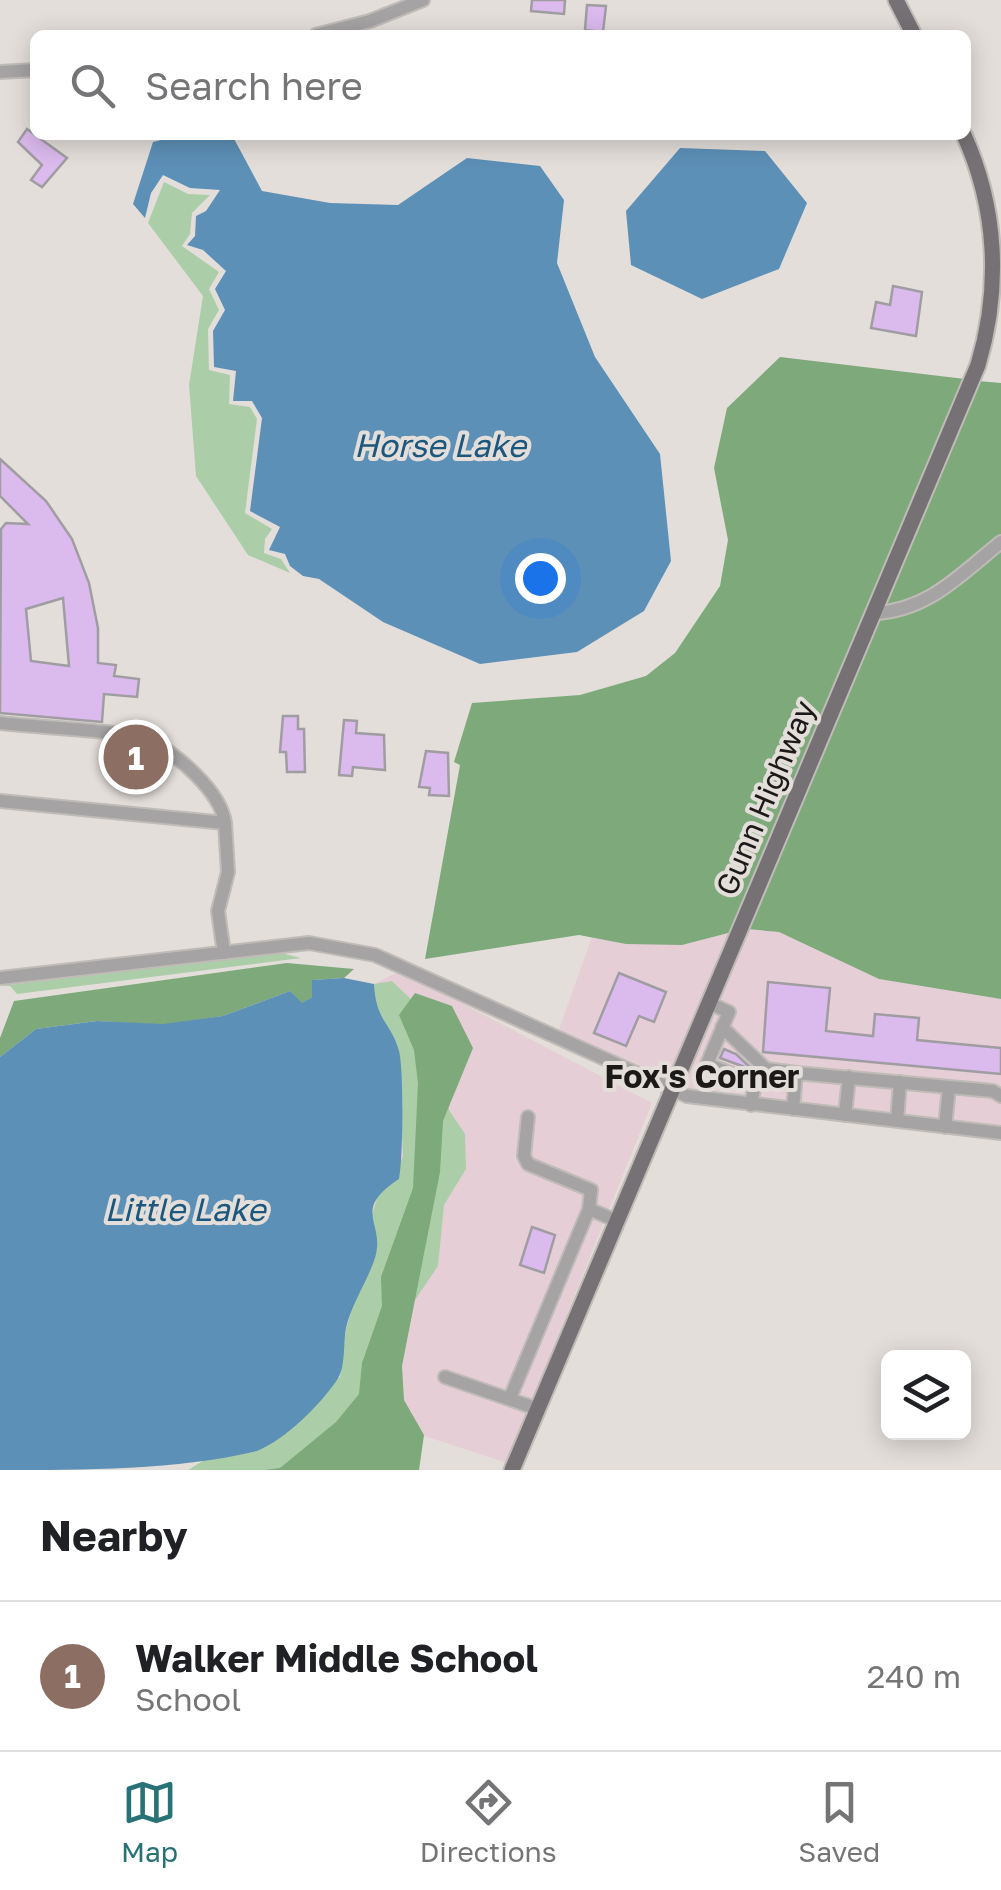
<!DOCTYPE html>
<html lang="en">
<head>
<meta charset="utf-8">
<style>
  :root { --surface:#fff; --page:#f2f2f2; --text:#202124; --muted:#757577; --line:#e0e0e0; --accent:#277276 }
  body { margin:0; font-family:"Golos Text",sans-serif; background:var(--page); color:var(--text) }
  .controls { position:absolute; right:30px; bottom:30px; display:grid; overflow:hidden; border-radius:15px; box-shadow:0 5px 25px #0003 }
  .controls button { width:90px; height:90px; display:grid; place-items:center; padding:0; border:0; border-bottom:2px solid var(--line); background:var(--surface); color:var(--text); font:50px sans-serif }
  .you { position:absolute; left:540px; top:578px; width:35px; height:35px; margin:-25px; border:8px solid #fff; border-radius:50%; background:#1a73e8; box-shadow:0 0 0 15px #1a73e833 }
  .badge { display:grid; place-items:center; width:65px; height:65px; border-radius:50%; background:var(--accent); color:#fff; font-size:32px; font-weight:700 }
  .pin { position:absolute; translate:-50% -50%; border:5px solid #fff; box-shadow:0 2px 10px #0006 }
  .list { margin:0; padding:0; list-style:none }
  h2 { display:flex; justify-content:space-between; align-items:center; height:130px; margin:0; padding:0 40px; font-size:42px }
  h2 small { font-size:32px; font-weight:400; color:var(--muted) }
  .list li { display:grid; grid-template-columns:65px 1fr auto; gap:30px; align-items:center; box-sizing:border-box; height:150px; padding:0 40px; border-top:2px solid var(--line) }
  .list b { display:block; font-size:38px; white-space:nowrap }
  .list p { margin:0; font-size:32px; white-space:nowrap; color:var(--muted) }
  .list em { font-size:32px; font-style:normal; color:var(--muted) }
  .icon { flex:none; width:55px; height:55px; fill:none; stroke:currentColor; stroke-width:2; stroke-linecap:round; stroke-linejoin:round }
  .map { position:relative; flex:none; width:1001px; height:1470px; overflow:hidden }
  .search { position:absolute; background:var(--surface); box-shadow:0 5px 25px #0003; left:30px; right:30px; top:30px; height:110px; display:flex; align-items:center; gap:25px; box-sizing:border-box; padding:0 35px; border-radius:15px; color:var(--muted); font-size:38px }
  .sheet { height:280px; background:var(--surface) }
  nav { display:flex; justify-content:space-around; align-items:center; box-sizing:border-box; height:140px; border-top:2px solid var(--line); background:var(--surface); font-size:28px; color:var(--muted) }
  nav a { display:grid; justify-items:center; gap:5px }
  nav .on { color:var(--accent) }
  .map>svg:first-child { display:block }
  .commercial { fill:#e6ced7 }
  .green { fill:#abcea9 }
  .forest { fill:#7ea97b }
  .water { fill:#5d90b7 }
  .building { fill:#dbbaee; stroke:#a09da2; stroke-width:2.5; fill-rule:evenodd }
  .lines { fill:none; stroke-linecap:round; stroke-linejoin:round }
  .minor-casing { stroke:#bfbbb7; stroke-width:16 }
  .major-casing { stroke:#bfbbb7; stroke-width:19 }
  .minor { stroke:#a6a3a4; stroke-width:12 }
  .major { stroke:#767174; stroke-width:15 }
  .labels { text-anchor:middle; stroke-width:8; stroke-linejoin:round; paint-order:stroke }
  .street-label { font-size:30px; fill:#1c1a18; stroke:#e3deda }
  .water-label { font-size:32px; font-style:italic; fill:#1c577e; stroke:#e3deda }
  .neighbourhood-label { font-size:32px; font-weight:bold; fill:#1c1a18; stroke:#e3deda }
</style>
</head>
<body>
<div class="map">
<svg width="1001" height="1470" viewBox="0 0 1001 1470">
  <rect width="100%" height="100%" fill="#e3deda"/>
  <!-- commercial -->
  <path class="commercial" d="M747,929L779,932L879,979L1001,999V1126L681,1087Z
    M732,932L669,1083L558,1032L592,937L682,945Z
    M400,971L652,1103L507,1463L370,1418L374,984Z"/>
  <!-- green -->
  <path class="green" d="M164,182L188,194L210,195L192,213L190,234L182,246L219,272L209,289L219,310L208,329L209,370L230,375L229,404L250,407L257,419L245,513L272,529L265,539L264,553L281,559L290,573L248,555L196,476L189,385L203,296L148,223Z
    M281,953L301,958L17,994L10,986H0Z
    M392,981L417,1005L441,1072L449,1110L465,1134L466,1169L444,1205L438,1266L396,1328L383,1381L305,1470H188L340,1377L346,1329L359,1286L375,1258L370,1220L379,1193L403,1157L398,1049L375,1012L374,984Z"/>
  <!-- forest -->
  <path class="forest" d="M780,357L965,379L732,932L682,945L626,944L579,935L425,959L460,765L454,762L472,703L580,695L646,676L675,653L720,586L728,540L714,468L727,408Z
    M978,381L1001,383V999L879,979L779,932L747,929Z
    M287,963L354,969L344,978L313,980L312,997L301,1004L290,991L223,1016L163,1025L97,1021L36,1029L0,1057V1038L14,1001Z
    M415,993L452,1006L473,1048L443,1121L440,1172L402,1366L404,1400L424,1435L419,1470H264L280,1468L336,1422L359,1394L362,1363L382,1306L381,1277L413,1188L418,1083L414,1050L399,1015Z"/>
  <!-- water -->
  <path class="water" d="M181,135H232L262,191L330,203L398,205L467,158L540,166L564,200L557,263L595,357L660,454L671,561L644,611L577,652L480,664L383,622L319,579L303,576L290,566L285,554L269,550L280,527L250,511L262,418L252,401H233L236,371L214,367L213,331L225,310L215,289L226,271L203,250L187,245L195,236L196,216L206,211L220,190L190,188L163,175L151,193L145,218L133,204L153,142Z
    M680,148L765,151L807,203L779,269L702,299L631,265L626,211Z
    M344,978L374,984C376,1022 391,1022 399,1051C404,1070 403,1160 399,1179C350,1211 386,1222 375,1258C367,1282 352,1303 346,1328C343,1344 346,1367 337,1380C319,1406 286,1439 257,1451C179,1470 83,1470 0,1470V1057L36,1029L97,1021L163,1024L223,1016L290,991L302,1003L312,997V980Z"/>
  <!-- building -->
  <path class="building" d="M532,0H565L564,14L531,11Z
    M587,5L606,6L603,32L585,30Z
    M27,129L67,158L42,187L31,180L42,165L18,142Z
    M893,286L922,292L916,336L871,328L876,302L890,305Z
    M0,459L46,501L72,539L89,583L98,628V663L116,665L114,676L139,679L137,697L104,694L102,722L0,713L1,529L6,523L28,524L0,496ZM63,598L69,666L31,661L26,609Z
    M283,716H298V729H304L305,772H287L286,752H280Z
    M344,720L357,721L356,733L384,735L385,770L353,767L352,776L339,775Z
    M426,751L448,753L449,796L429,795L430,788L419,787Z
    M619,973L666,992L654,1022L639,1016L626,1046L594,1033Z
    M768,982L830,988L826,1031L873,1036L875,1014L919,1018L917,1040L1001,1048V1074L763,1052Z
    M724,1049L736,1054L753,1070L720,1058Z
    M532,1227L555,1235L544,1273L520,1265Z"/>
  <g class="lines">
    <!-- minor casing -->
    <g class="minor-casing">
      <path id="minor" d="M316,35L370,21L423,0
        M0,72L35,70
        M874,613C928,611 961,574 1001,542
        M0,723C32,727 123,730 147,740C176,752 221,792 225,823L0,801
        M224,953L218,911L228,872L225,823
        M0,978L309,943L375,955L687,1096L1001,1133
        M709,1003L729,1012L707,1064L755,1083
        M722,1027L766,1069
        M751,1105L755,1083L766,1069L796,1073
        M793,1109L796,1073L993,1091L1001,1096
        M845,1115L849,1077
        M528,1117L524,1156L528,1164L591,1190L589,1209
        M897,1121L900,1082
        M945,1127L949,1087
        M445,1377L538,1409
        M510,1398L589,1209L617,1221"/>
    </g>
    <!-- major casing -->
    <g class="major-casing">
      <path id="major" d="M896,0L914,35
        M512,1470L978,365C1001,288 997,208 964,135"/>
    </g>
    <!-- minor -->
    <use href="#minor" class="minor"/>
    <!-- major -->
    <use href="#major" class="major"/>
  </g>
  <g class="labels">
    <!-- street labels -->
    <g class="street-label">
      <text transform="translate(766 798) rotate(-67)" y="10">Gunn Highway</text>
    </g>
    <!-- water labels -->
    <g class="water-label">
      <text x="440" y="457">Horse Lake</text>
      <text x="185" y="1221">Little Lake</text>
    </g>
    <!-- neighbourhood labels -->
    <g class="neighbourhood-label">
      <text x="702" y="1088">Fox's Corner</text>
    </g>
  </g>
</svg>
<div class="controls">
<button><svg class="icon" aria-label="layers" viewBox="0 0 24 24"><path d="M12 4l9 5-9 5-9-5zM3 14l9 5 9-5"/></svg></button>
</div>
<div class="you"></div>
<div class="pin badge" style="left:136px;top:757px;background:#8d6e63">1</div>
<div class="search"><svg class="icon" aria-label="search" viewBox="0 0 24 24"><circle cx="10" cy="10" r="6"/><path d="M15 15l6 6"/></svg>Search here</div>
</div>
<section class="sheet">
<h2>Nearby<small></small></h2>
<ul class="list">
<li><span class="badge" style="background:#8d6e63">1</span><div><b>Walker Middle School</b><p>School</p></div><em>240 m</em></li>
</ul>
</section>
<nav>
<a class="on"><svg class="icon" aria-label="map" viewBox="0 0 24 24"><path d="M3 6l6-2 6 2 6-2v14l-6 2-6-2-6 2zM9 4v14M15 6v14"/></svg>Map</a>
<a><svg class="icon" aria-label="directions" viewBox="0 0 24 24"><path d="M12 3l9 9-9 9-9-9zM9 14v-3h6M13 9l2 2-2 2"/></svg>Directions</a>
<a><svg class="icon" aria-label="saved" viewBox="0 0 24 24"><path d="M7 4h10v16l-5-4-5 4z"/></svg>Saved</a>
</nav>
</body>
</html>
